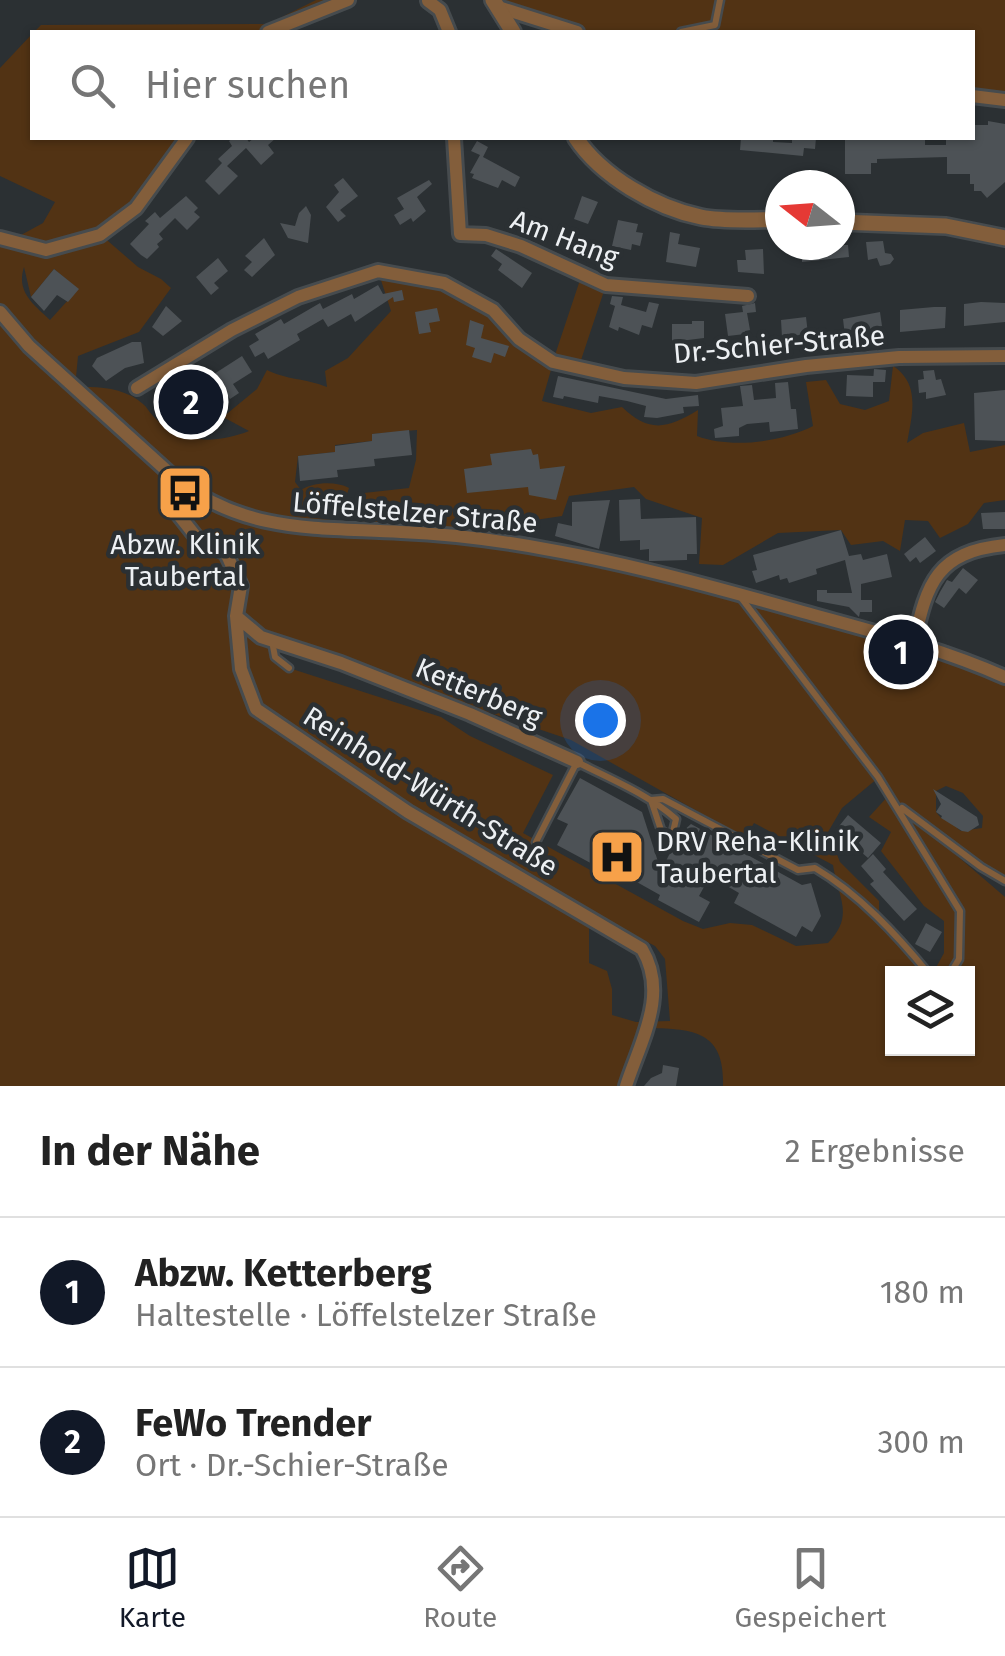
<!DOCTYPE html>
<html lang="de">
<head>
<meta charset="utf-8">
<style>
  :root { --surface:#fff; --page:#f6f6f6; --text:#222; --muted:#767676; --line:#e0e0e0; --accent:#111827 }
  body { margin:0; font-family:"Fira Sans",sans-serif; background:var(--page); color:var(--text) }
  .controls { position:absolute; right:30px; bottom:30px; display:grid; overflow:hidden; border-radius:0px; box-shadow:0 2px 8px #0004 }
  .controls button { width:90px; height:90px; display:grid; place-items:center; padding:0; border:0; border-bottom:2px solid var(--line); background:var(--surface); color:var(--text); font:50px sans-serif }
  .compass { position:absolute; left:765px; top:170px; width:90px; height:90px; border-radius:50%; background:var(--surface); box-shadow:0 2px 8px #0004; rotate:287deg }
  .you { position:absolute; left:600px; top:720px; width:35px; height:35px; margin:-25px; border:8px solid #fff; border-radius:50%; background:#1a73e8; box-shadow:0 0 0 15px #1a73e833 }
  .badge { display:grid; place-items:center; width:65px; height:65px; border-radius:50%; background:var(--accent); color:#fff; font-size:32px; font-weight:700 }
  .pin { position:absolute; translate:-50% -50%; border:5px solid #fff; box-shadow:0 2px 10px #0006 }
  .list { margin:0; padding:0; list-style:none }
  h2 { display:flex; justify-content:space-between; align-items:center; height:130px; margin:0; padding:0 40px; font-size:42px }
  h2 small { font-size:32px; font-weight:400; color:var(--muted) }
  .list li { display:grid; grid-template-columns:65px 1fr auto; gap:30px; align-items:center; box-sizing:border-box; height:150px; padding:0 40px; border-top:2px solid var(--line) }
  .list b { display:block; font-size:38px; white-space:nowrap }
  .list p { margin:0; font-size:32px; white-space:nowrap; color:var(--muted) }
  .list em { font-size:32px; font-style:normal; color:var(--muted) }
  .icon { flex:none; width:55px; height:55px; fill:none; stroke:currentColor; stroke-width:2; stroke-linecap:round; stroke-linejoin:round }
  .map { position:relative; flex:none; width:1005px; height:1086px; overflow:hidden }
  .search { position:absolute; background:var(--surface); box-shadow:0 2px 8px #0004; left:30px; right:30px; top:30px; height:110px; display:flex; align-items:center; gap:25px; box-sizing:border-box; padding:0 35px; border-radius:0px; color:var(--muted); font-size:38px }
  .sheet { height:430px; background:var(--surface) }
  nav { display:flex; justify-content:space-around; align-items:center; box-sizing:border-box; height:140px; border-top:2px solid var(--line); background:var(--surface); font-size:28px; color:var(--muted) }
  nav a { display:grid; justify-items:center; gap:5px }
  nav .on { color:var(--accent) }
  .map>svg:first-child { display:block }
  .green { fill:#523314; fill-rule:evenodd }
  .building { fill:#4d5256 }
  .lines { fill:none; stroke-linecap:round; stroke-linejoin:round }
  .service-casing { stroke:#464b4e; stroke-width:11 }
  .minor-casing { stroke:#464b4e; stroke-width:18 }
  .tertiary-casing { stroke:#464b4e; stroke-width:20 }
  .service { stroke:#835e3b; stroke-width:6 }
  .minor { stroke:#835e3b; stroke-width:12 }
  .tertiary { stroke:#835e3b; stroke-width:15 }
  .labels { text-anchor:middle; stroke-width:9; stroke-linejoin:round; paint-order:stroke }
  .street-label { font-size:28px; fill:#edf0f3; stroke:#2b3033 }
  .poi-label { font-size:28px; fill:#edf0f3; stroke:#2b3033 }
</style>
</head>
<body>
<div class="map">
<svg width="1005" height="1086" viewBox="0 0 1005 1086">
  <rect width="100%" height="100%" fill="#2b3033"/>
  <!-- green -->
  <path class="green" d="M316,0H348L268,32H34L41,25L268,24Z
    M493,0H1005V100L973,96L972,32H577Z
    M32,34V138H187L136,208L101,235L138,267L161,279L171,288L139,332L78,356L75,388C95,385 126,388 143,404C147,407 149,412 153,416C180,445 216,444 249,431L223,417L257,389L267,370C287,380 304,378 327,387L325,371L348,358L391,311L378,271L444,283L493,310L553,361L582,274L606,285L578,369L553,363L542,401L591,413L622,407C649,433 667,429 698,410L697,436C731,449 782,442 813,426L806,382L826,380L840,404L865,410L889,401L893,366C921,384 912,415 907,443L923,433L964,423L970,452L1005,445V500L984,503L968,524L940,538L928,521L905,520L900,551L883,541L851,545L841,530L778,533L723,565L699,564L702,518L646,499L634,487L569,496L562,516L446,533L739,594L1005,677V881L913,818L1005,897V1086H723C725,1029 691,1029 646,1028L641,1030L618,1086H0V238L10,241L43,223L55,202L0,176V68ZM24,267L31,297L54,269L78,289L50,320C33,304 16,292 24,267ZM417,430L416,460L409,488L364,493L350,508L360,524L309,517L307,513C316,502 335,501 347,494L349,488C336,481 313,482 301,490L295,482L298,456L335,452V445L372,441V434ZM273,640L571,740L745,838L754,823L833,865C838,898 855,915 828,943L796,946L752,925L730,923L703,929L683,921L523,833L553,775L470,736L441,717L289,668L275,657ZM878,778L889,795L869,817L891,832L881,851L924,906L944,921V953L933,973L968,974V1048H892V974L929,973L879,921V901L840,862L828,832L842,808ZM946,786L963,793L983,816L982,828L961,831L957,828L959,824L941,818L936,812V791ZM589,911L655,946L665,959L670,1021L636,1022L612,1015V989L607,971L589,963Z"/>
  <!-- building -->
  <path class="building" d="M988,121L1005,124V182L987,198L981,191H974V184H970V174H947V157L877,159V163H871V174H845V138H925V145H946V138H972V125H988Z
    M233,138H246L249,142L254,138H276L268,145L274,153L261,165L246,148L227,166L238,176L219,195L205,181L222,163L218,159L232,146L229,141Z
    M741,138H773V142L792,143V138H816L815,149L804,148L803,156L740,150Z
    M477,141L488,147L483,157L520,177L515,187L502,180L498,188L472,178L474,174L470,173L480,155L471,151Z
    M343,178L358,196L340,210L346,216L338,222L326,207L339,192L334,185Z
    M429,180L432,184L417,197L426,211L413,222L411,218L400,225L394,215L404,209L397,198Z
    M186,196L198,208L194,212L200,217L187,230L175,218L159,234L163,239L157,244L159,247L147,259L141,255L130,244L149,224L145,221L155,212L160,218Z
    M582,196L598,202L588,224L574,219Z
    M306,206L311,215L308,243L288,238L280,223L295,226L299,213Z
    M618,220L638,224L636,232L643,233L640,246L632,244L631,250L612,246Z
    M670,232L680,234L678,244L700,248L696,267L666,262Z
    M264,238L275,255L252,277L244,270L252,262L245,256Z
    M883,241L885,253L891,254L894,259L890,264L880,266L877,258L868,260L866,242Z
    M807,245H848L849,257L802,262V248Z
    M496,249L532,273L522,288L498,270L502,264L491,256Z
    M763,249L764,274L738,272L737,260H746L745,250Z
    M218,258L228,271L214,283L219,288L211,295L196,277Z
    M54,269L79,289L68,302L57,295L44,311L31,297Z
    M378,285L383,294L402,290L404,300L394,302L393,297L355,322L351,314L328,327L323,319L297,334L300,340L268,359L264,352L255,357L249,346L259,340L255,334L281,319L284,324L320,303L323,309L352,294L354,299Z
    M612,296L623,297L621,305L646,312L649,302L659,304L652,328L642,325L639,335L619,327L618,331L609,327L615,306L610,304Z
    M981,302L1005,303V322L964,326V304Z
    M755,303L756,312L747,313L750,330L745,331V334L728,336L725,314L743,312L742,306Z
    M166,306L182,321L163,336L152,327Z
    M934,307H946L945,328L900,332V310Z
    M437,308L440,321L429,323L431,332L419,334L415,312Z
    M880,312L882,326L845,336L843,319Z
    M806,317L808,334L782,337L781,320Z
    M470,320L484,325L481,338L509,346L505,357L494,353L491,363L472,357L475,348L466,345Z
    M692,321H704V338L672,342V324H692Z
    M132,342H141L144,363L125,368L106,381L92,366L97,358Z
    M242,356L252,372L233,384L239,393L230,399L218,381L202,391L211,406L178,426L167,409L174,404L169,396L211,369L214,374Z
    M874,369L886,370L885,382H873V397L846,396L847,375L874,376L873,382Z
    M934,370L936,380L941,379L946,395L926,399V392L919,393L918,380L924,379L923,371Z
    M558,376L666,399L698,395L699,406L683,407L684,413L657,418L644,417L646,406L627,401L599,396L598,403L564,396L563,399L553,397Z
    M788,382L791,409H796L798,429L770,432L769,422L747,424L739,428V436L715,438L714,429L723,426L721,408L743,406L740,386L752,385L754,400L776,398L775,383Z
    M1005,390V441L975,440L974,393Z
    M409,430L412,455L374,459L375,466L337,470L338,477L300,481L298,456L335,452V446L372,441V434Z
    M531,449L533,455L538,454L540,469L565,466L556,500L529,495L528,487L467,493L464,469L492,465L490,454Z
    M640,499L641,519L696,517L697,554H687V560L653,561H649V549L640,550V540L620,541L619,500Z
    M610,500L599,549L555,536L558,523L572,526V502Z
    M1005,512V529H983L981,513Z
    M841,530L849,556L861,554L863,560L887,554L892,577L861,584V600H872V612H860L859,617L849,607L817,601V590H827V593H852L845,560L816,569L817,574L789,583L787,578L780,580L779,575L756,583L752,571L757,570L753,555Z
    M925,537L936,551L920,563L916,557L910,562L904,554Z
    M963,568L978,580L966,594L959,588L944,608L935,602L940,592L947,580L952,582Z
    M580,778L642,812L661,871L675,843L674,839L691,824L802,885L811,883L821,916L812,932L802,926L796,937L734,903L739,893L710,876L699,896L710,902L699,922L658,900L660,895L601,862L598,867L557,845L568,824L557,819Z
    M933,789L977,817L979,825L968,832L962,831L941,818L942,816L936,812L941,804Z
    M848,815L881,843L868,858L836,830Z
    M873,854L886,869L883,872L917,909L904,921L870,884L874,881L861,866Z
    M926,923L942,932L930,952L915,944Z
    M663,1065L679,1068L676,1086H644L651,1078L662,1073Z"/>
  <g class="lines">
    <!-- service casing -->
    <g class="service-casing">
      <path id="service" d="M681,32L715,25L720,0
        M742,599L878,777L960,911L959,959L950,974
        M272,641L275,657L289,668
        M651,800L663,799L798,870L815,868C859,894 896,934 929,974
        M902,808L981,867L1005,881
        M536,842L577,762C610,779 648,794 676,819L673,832L667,834L661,830L651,800"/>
    </g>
    <!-- minor casing -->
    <g class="minor-casing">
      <path id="minor" d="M428,1L440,10L449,32
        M498,7L577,32
        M268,32L348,0
        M972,96L1005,100
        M454,138L460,234L486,235L521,246L606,285L748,296
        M0,238L46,250L100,235L136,208L187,138
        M0,312L29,346L177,480C248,534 318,527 401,532C449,534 497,540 545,549C631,564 718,588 803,612C871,631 940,648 1005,677
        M137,388L232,330L298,297L378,271L444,283L493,310L519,339L553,362L624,378L696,383L806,366L899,357L1005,356
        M177,480L178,514L197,538L226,553L241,586L236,616L261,637L341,663L470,714L577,762
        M236,616L241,669L256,709L408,812L642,949C669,994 641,1040 626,1086
        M914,643C927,582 937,552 1005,545"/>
    </g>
    <!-- tertiary casing -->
    <g class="tertiary-casing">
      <path id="tertiary" d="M493,0L513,32
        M576,138C601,176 656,208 701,217C726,222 755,219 780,220
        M840,222L946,226L1005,238"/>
    </g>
    <!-- service -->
    <use href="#service" class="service"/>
    <!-- minor -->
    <use href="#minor" class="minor"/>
    <!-- tertiary -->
    <use href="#tertiary" class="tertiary"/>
  </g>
  <!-- icons -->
  <defs>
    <g id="bus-square" transform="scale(2.875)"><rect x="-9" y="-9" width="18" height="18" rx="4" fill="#f7a149" stroke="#2b3033"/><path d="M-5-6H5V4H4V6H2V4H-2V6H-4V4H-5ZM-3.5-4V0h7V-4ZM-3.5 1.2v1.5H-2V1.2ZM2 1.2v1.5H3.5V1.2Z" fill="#111"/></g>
    <g id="hospital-square" transform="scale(2.875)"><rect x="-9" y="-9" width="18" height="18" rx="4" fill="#f7a149" stroke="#2b3033"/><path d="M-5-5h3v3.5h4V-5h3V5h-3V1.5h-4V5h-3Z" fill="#111"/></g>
  </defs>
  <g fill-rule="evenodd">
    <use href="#bus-square" x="185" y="493"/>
    <use href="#hospital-square" x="617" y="857"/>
  </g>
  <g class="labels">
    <!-- street labels -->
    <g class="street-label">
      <text transform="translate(565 238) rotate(21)" y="10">Am Hang</text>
      <text transform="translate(779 344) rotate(-5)" y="10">Dr.-Schier-Straße</text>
      <text transform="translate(415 512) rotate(5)" y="10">Löffelstelzer Straße</text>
      <text transform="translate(479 692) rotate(23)" y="10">Ketterberg</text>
      <text transform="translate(431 791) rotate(32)" y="10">Reinhold-Würth-Straße</text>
    </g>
    <!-- poi labels -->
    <g class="poi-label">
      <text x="185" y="554">Abzw. Klinik<tspan x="185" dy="32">Taubertal</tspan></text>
      <text x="656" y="851" text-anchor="start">DRV Reha-Klinik<tspan x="656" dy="32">Taubertal</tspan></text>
    </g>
  </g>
</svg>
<div class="controls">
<button><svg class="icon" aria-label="layers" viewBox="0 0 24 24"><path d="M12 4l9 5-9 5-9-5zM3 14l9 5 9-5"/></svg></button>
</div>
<svg class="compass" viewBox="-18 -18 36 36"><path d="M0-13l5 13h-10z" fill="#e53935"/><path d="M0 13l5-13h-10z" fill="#767676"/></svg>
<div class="you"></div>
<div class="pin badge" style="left:901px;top:652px">1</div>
<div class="pin badge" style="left:191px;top:402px">2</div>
<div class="search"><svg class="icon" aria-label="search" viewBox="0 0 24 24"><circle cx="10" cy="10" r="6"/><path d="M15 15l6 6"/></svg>Hier suchen</div>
</div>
<section class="sheet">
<h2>In der Nähe<small>2 Ergebnisse</small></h2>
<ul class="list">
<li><span class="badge">1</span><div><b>Abzw. Ketterberg</b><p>Haltestelle · Löffelstelzer Straße</p></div><em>180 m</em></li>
<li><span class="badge">2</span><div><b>FeWo Trender</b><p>Ort · Dr.-Schier-Straße</p></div><em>300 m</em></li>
</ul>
</section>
<nav>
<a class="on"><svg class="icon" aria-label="map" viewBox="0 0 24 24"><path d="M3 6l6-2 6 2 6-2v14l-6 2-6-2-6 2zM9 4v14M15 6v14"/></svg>Karte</a>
<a><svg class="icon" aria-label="directions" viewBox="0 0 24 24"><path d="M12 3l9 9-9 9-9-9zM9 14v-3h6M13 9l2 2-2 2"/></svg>Route</a>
<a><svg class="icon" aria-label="saved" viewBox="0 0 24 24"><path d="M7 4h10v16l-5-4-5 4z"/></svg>Gespeichert</a>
</nav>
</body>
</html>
